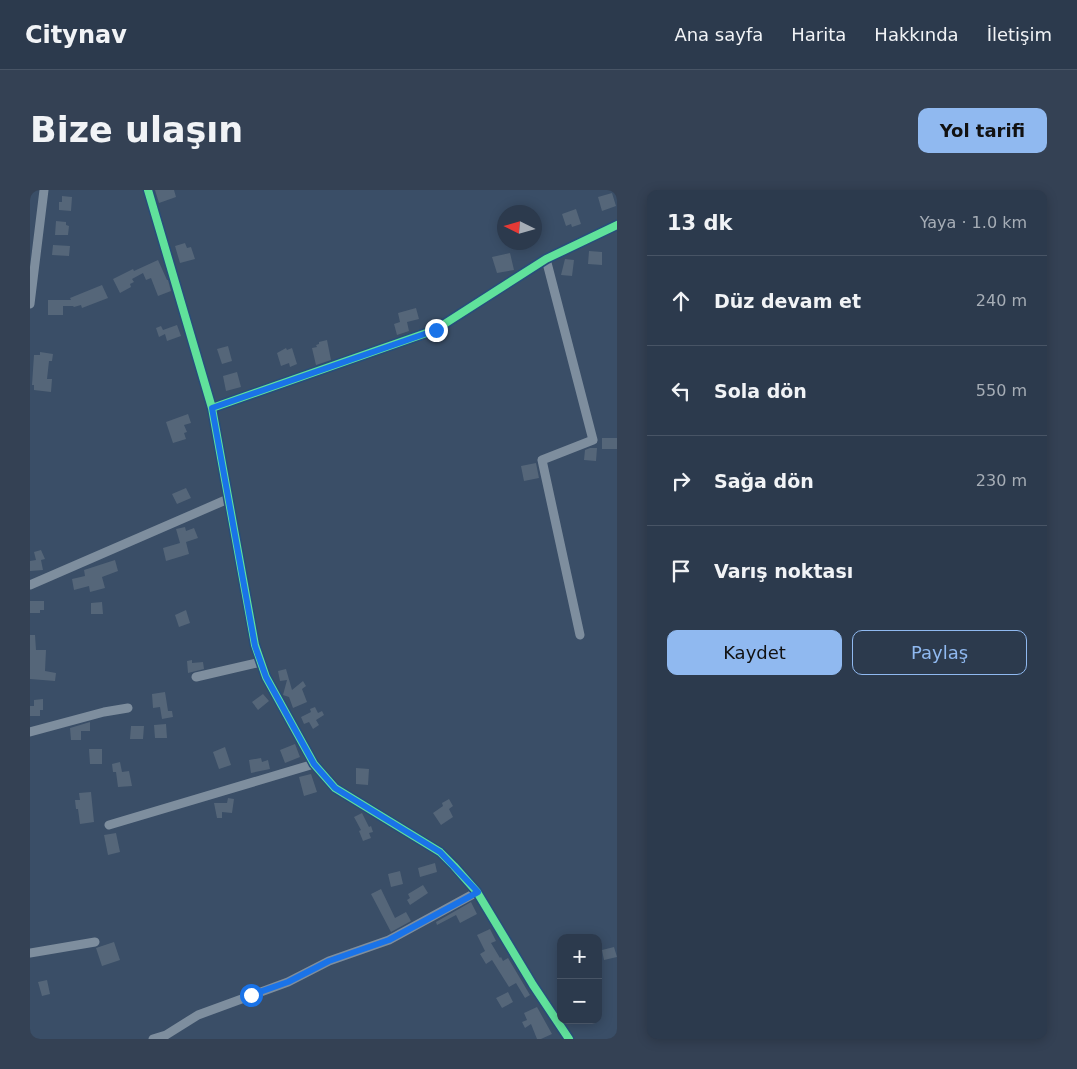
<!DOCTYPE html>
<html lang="tr">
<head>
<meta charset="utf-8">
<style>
  :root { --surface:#2c3a4d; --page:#344154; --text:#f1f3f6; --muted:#a6adb6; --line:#485465; --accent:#90b9f0 }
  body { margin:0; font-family:"DejaVu Sans",sans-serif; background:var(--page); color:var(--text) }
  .controls { position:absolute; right:15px; bottom:15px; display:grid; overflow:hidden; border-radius:10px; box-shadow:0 2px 12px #0003 }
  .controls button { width:45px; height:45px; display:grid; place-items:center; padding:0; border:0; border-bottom:1px solid var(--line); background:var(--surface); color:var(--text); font:25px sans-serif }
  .compass { position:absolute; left:467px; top:15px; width:45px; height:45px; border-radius:50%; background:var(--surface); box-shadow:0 2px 12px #0003; rotate:275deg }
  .stop { position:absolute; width:15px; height:15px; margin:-11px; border:4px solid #1a73e8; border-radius:50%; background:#fff }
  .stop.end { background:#1a73e8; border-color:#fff; box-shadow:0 1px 5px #0008 }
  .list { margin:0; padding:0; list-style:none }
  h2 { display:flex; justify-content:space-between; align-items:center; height:65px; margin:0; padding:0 20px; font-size:21px }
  h2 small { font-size:16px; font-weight:400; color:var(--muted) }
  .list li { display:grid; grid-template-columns:32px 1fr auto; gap:15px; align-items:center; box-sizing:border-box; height:90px; padding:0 20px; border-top:1px solid var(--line) }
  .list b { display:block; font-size:19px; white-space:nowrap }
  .list em { font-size:16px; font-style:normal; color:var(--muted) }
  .actions { display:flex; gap:10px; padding:15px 20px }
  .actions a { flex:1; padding:11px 0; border:1px solid var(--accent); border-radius:10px; text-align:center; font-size:18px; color:var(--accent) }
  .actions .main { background:var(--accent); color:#111 }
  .icon { flex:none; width:28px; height:28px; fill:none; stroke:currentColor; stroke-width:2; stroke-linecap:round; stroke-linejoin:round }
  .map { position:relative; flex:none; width:587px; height:849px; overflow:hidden; border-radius:10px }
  header { display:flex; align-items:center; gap:30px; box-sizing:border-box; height:70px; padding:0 25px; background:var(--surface); border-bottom:1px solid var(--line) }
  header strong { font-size:24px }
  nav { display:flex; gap:28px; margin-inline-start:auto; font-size:18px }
  .intro { display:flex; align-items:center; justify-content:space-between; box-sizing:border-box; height:120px; padding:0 30px }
  h1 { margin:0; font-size:35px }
  .button { padding:12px 22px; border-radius:10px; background:var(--accent); color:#111; font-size:18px; font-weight:700 }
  main { display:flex; gap:30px; padding:0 30px }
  aside { flex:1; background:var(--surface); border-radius:10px; box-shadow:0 2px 12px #0003 }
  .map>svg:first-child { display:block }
  .building { fill:#556679 }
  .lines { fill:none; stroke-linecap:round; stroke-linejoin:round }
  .minor { stroke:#7e8e9e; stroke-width:9 }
  .cycleway-casing { stroke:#274d7a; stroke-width:11 }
  .cycleway { stroke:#60e19b; stroke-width:8 }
  .route { stroke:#1a73e8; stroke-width:6 }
</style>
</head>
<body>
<header>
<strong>Citynav</strong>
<nav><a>Ana sayfa</a><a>Harita</a><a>Hakkında</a><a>İletişim</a></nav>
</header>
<div class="intro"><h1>Bize ulaşın</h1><a class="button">Yol tarifi</a></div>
<main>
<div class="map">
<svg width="587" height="849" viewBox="0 0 587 849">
  <rect width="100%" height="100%" fill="#3a4e67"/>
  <!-- building -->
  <path class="building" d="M125,0H144L146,7L129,13Z
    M582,3L586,16L572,21L568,7Z
    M32,6L42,7L41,21L29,20V12H32Z
    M546,19L551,34L542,37L541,34L536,36L532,24Z
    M26,31L36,32V35L39,36L38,45H25Z
    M155,53L157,58L161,57L165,69L150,73L145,56Z
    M23,55L40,56L39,66L22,65Z
    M559,61L572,62V75L558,74Z
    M480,63L484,80L467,83L462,67Z
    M535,69L544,70L542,86L531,85Z
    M128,70L137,90H138L141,101L128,106L121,88L116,90L113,83L102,89L104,92L100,94L101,97L90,103L83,89L103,79L104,81Z
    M72,95L78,108L52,118L51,115L44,117L43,116H33V125H18V110H41L40,108Z
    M386,118L389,129L377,132L379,141L367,145L364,134L370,132L368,123Z
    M147,135L151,146L137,151L135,144L129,147L126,138L131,136L133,140Z
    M297,150L301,170L286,175L282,158L287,157L286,155L289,154V152Z
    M198,156L202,171L192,174L187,159Z
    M256,158L257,160L262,158L267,174L260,177L259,173L251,176L247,163Z
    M10,162L23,164L22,171H19L17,189H22L21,202L4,200V195H2L4,165H10Z
    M207,182L211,197L196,201L193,186Z
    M158,224L161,233L154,235L157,242L154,243L156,249L143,253L136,232Z
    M572,248H587V259H572Z
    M560,258H567L566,271L554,270L555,260Z
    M506,273L509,288L494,291L491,276Z
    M156,298L161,308L147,314L142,304Z
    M155,337L156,341L164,338L168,348L156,352L159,364L136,371L133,358L150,353L146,339Z
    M11,360L15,369L11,370L13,380L0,381V371L6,370L4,362Z
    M85,370L88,381L72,387L75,398L60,402L59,396L44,400L42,389L55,386L54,380Z
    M0,411H14V420H10V423H0Z
    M72,412L73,424H61V413Z
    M156,420L160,433L149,437L145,425Z
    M0,445H5L6,460H16L15,481L26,483L25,491L0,489Z
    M162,470V473L173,472L174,479L158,483L157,471Z
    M256,479L262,500L273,491L276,496L272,499L277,512L263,518L259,507L253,505L257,490L250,491L248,481Z
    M135,502L138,521H142L143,527L132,529L130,517L123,518L122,504Z
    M233,504L239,511L228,520L222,512Z
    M13,509V520H10V526H0V516H4V510Z
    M285,517L288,523L292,521L294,525L286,530L289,535L283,539L279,532L274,534L271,527L281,522L280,519Z
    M60,532V541H51V550H41L40,538Z
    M136,534L137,548H125L124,535Z
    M101,536H114L113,549H100Z
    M265,554L270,567L255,573L250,560Z
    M195,557L201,575L189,579L183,562Z
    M59,559H72V574H60Z
    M231,568L232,572L238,570L240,579L221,583L219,570Z
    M90,572L92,582L99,581L102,596L88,597L86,582H83L82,574Z
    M326,578L339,579L338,595L326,594Z
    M281,584L287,602L274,606L269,587Z
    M61,602L64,632L50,634L48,619H46L45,610H50L49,603Z
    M198,608L204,609L202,623L192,622V628H187L184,613H197Z
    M419,609L423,616L419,619L423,627L411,635L403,623L413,616L412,613Z
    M332,623L339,637L341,636L343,642L339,643L341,648L333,651L329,641L331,640L324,627Z
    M86,643L90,662L78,665L74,645Z
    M405,673L407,682L390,687L388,678Z
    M370,681L373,694L361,697L358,684Z
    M393,695L398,703L380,715L377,710L380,708L378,704Z
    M351,699L365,728L376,722L381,731L361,742L341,704Z
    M441,712L447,724L430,733L426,725L407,735L406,732Z
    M460,739L466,751L461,753L470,768L471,767L473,771L478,768L500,805L495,808L486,793L479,797L462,770L456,774L450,764L455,761L447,745Z
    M84,752L90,770L72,776L66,758Z
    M584,757L587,767L574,770L572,760Z
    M17,790L20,804L12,806L8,792Z
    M478,802L483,812L472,818L466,808Z
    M507,817L522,844L511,849H507L501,834L495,838L492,832L497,830L494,823Z"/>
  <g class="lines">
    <!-- minor -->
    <path class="minor" d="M118,0L182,218L225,455L236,487L284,574L305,598L410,662L424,676L447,702L503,795L539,849
      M516,69L563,250L512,270L550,445
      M0,114L14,0
      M182,218L405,140L516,69L587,35
      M0,395L198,309
      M166,487L231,472
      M0,542L74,522L98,518
      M79,635L284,574
      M0,763L65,752
      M123,849L136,845L168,825L258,792L299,771L359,750L447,702"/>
    <!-- cycleway casing -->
    <g class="cycleway-casing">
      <path id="cycleway" d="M118,0L182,218L225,455L236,487L284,574L305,598L410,662L424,676L447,702L503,795L539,849
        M182,218L405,140L516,69L587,35"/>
    </g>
    <!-- cycleway -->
    <use href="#cycleway" class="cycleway"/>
  </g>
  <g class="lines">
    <!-- route -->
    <path class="route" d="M221,805L258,792L299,771L359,750L448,702L410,662L305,598L284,574L236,487L225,456L182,218L406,140"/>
  </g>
</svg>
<div class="controls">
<button>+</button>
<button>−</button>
</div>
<svg class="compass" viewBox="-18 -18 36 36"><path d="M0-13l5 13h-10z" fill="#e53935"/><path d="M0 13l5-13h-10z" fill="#a6adb6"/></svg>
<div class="stop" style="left:221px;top:805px"></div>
<div class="stop end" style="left:406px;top:140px"></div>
</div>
<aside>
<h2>13 dk<small>Yaya · 1.0 km</small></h2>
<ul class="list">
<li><svg class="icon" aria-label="ahead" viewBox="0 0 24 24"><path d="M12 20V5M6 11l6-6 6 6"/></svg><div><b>Düz devam et</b></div><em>240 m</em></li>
<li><svg class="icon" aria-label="left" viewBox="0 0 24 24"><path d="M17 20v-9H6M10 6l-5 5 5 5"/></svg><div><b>Sola dön</b></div><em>550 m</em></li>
<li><svg class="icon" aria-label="right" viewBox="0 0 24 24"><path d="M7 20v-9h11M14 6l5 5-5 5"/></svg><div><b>Sağa dön</b></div><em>230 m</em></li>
<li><svg class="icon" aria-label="arrive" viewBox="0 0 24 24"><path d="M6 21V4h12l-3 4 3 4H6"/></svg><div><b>Varış noktası</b></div></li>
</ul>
<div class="actions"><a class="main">Kaydet</a><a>Paylaş</a></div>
</aside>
</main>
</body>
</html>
